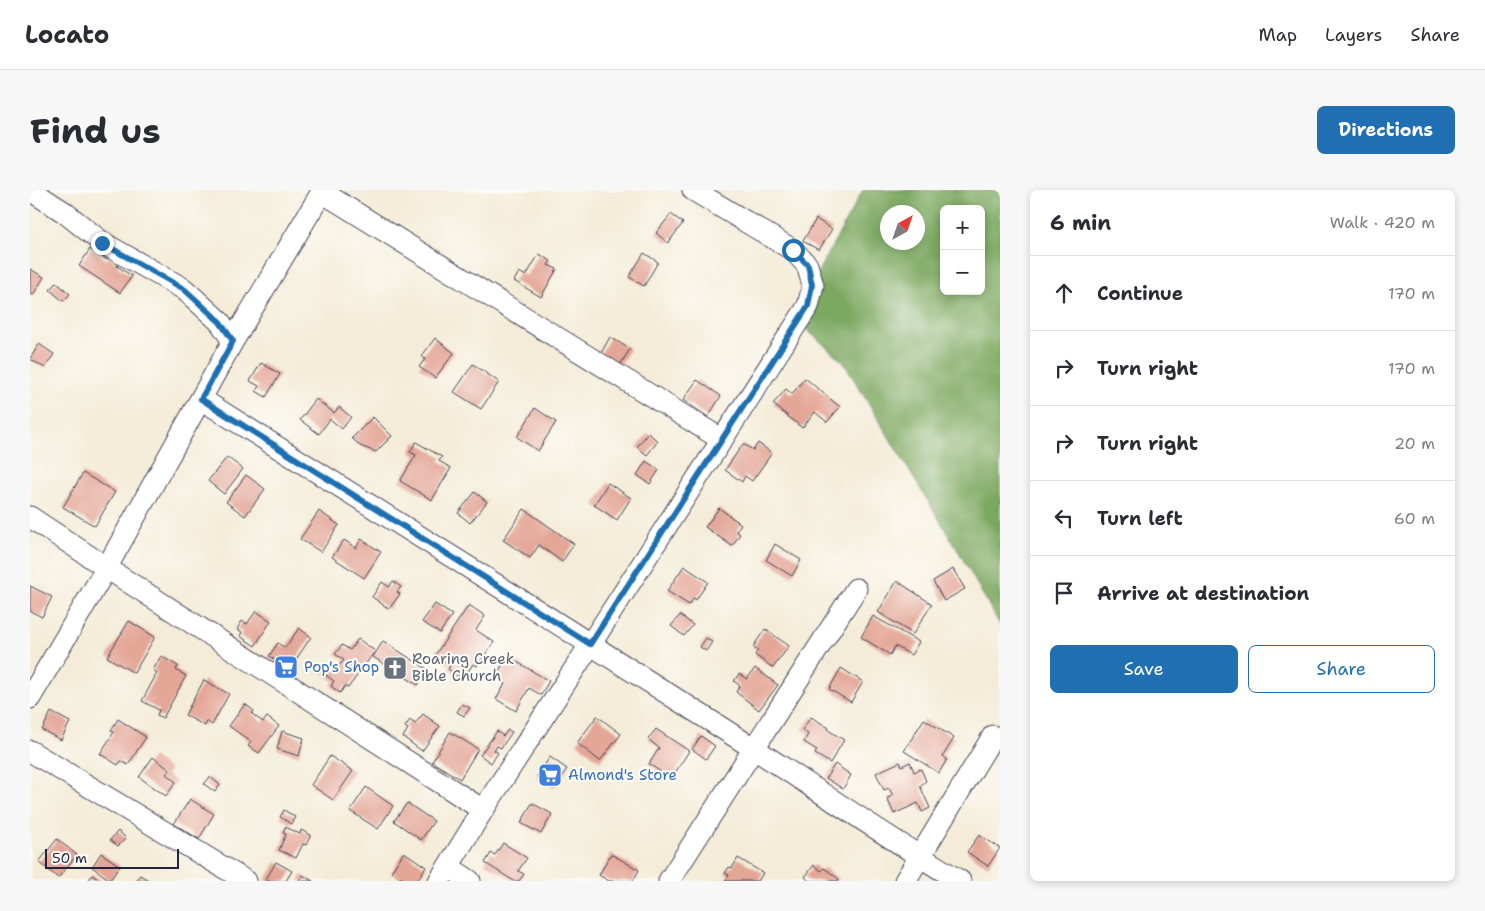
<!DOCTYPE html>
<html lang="en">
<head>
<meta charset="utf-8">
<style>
  :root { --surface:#fff; --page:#f7f7f7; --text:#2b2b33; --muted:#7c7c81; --line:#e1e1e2; --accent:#1f6fb2 }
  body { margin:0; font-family:"Shantell Sans",sans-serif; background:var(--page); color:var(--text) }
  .controls { position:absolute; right:15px; top:15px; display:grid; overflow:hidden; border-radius:8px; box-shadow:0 2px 8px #0003 }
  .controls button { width:45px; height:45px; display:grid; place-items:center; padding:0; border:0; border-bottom:1px solid var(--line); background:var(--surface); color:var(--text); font:25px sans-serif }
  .compass { position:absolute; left:850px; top:15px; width:45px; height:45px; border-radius:50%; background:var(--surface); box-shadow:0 2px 8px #0003; rotate:40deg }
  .scale { position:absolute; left:15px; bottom:12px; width:134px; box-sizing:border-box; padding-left:5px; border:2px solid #22223b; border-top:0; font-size:14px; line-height:18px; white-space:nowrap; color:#22223b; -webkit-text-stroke:4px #fdfcf7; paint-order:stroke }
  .stop { position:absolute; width:15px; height:15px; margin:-11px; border:4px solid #1f6fb2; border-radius:50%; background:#fff }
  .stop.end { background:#1f6fb2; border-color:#fff; box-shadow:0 1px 5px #0008 }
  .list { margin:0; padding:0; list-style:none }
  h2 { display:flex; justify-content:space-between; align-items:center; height:65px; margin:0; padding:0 20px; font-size:21px }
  h2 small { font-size:16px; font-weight:400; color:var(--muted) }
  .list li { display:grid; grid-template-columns:32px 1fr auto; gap:15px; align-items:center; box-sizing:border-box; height:75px; padding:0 20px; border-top:1px solid var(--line) }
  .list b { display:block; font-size:19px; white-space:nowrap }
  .list em { font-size:16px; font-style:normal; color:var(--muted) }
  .actions { display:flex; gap:10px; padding:15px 20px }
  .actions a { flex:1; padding:11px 0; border:1px solid var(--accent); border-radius:8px; text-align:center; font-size:18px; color:var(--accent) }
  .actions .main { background:var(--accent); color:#fff }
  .icon { flex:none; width:28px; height:28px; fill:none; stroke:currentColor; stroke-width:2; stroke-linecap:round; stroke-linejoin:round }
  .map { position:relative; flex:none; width:970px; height:691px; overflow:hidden; border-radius:8px }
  header { display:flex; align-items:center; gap:30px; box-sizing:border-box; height:70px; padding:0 25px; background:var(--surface); border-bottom:1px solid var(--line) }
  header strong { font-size:24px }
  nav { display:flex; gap:28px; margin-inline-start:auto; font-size:18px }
  .intro { display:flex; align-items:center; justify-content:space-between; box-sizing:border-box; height:120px; padding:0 30px }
  h1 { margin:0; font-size:35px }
  .button { padding:12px 22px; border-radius:8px; background:var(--accent); color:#fff; font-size:18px; font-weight:700 }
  main { display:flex; gap:30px; padding:0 30px }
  aside { flex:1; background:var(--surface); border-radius:8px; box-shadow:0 2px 8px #0003 }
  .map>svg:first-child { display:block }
  .forest { fill:#7ca861; stroke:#4f654e; fill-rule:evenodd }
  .building { fill:#e4a697 }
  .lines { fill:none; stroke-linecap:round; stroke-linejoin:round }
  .minor-casing { stroke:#424053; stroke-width:23 }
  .minor { stroke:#fff; stroke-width:21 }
  .route { stroke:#1f6fb2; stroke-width:6 }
  .labels { text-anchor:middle; stroke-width:4; stroke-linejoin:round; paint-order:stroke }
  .worship-label { font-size:15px; fill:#5b616d; stroke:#fdfcf7; text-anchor:start }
  .shop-label { font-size:15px; fill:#366cbe; stroke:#fdfcf7; text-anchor:start }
</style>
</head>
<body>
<header>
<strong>Locato</strong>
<nav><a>Map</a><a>Layers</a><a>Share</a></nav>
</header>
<div class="intro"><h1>Find us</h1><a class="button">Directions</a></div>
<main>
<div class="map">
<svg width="970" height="691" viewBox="0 0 970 691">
  <rect width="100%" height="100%" fill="#fdfcf7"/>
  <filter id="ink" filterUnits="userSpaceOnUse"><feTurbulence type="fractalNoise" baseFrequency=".02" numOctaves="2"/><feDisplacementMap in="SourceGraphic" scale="10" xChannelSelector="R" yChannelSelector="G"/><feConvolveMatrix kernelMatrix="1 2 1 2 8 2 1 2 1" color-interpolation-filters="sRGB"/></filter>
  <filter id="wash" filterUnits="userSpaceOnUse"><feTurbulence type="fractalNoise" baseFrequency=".0096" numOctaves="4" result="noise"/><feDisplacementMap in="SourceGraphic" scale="20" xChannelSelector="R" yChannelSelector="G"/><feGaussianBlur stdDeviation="1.12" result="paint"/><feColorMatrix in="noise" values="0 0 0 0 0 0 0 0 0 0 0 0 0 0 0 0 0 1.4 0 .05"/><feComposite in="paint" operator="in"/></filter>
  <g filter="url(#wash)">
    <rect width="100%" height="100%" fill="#f4ecd8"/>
    <!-- forest -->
    <path class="forest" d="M833,0H970V435L930,364L814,173L763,127ZM914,19H951V101H914ZM858,22H888V52H858Z"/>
    <g id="blocks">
      <!-- building -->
      <path class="building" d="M641,24L653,33L638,53L626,43Z
        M786,29L802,39L789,60L773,51Z
        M60,59L77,70L78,67L89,74L87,76L102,86L90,103L49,76Z
        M614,63L628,72L614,96L599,87Z
        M509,64L521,71L518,75L527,79L511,107L484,91L489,82L496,86Z
        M0,79L14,87L3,105L0,104Z
        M26,92L40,104L33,111L20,100Z
        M580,147L600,159L590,175L571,163Z
        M405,148L424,163L405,188L389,177L395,169L392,166Z
        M9,154L24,164L15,178L0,169Z
        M231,173L250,184L236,207L226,201L229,196L220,191Z
        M443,174L469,192L451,219L424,202Z
        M775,188L810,217L797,232L785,222L772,238L743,214L756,199L762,204Z
        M667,190L691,206L678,227L653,210Z
        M286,209L304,223L309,217L321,227L312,239L300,229L289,244L270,230Z
        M505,218L526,232L508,261L487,247Z
        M343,227L362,246L346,262L330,256L322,248Z
        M618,243L628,251L617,265L607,257Z
        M386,252L412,267L409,271L421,278L402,310L370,291L386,265L380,262Z
        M728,253L742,263L722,291L715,286L712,292L695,280L713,254L723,260Z
        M197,267L213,279L194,304L178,291Z
        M616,271L629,280L620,294L607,285Z
        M53,283L85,302L65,336L33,317Z
        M216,285L235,299L215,326L196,312Z
        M578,293L601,308L587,330L564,315Z
        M445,302L457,312L440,333L428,323Z
        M689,318L711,334L706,341L710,344L702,356L675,337Z
        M494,319L544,354L532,372L509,355L500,368L473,350Z
        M289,321L309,335L291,362L270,349Z
        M331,349L351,362L334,388L302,367L314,350L326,358Z
        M745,354L771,370L762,386L736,370Z
        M654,376L678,392L666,410L664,408L659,415L637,401Z
        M923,379L935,399L914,411L903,391Z
        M363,391L371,397L367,402L370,404L359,419L342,407L352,392L359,397Z
        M867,391L902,414L883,444L848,422Z
        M0,396L22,407L12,427L0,421Z
        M405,414L422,425L410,443L392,432Z
        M439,415L455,426L446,440L464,452L447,476L443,474L433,489L418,479L420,476L405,465Z
        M226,421L241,431L225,456L210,446L212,442L207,439L212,431L217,434Z
        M650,425L663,435L654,446L641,436Z
        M843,426L889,452L881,465L865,456L860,465L831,447Z
        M99,431L125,447L104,483L77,467Z
        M269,438L281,447L259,480L239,466L248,453L255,458Z
        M735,439L759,456L743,478L725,465L728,460L723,457Z
        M676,448L682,452L676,461L670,457Z
        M328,449L345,461L318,498L315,496L310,503L301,496L304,491L293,483L301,472L308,477L314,470L305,464L312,455L320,460Z
        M353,451L397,479L388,495L343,467Z
        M131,466L148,476L146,480L156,486L133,528L127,525L129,520L112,511L127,483L123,480Z
        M477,466L519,491L511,505L499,498L486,521L466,509L475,494L465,488Z
        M725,478L748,495L729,520L706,502L710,496L704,491L709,484L717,489Z
        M811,478L833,492L821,512L799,499Z
        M174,490L199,504L182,535L177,531L175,536L155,525Z
        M215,514L224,521L222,524L233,532L237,527L249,536L229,563L218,556L221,552L199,536Z
        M432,514L440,518L434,526L427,522Z
        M21,522L40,532L31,550L12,540Z
        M393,524L410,536L392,561L373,547L378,539L375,537L380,530L385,534Z
        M567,526L591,544L570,571L547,553Z
        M781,527L799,538L798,540L814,550L800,573L785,564L787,560L774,552L778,544L772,540Z
        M88,529L116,547L98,575L91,571L88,575L70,564L84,542L81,540Z
        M894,529L924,548L913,566L917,569L909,583L874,561Z
        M626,539L659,561L641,589L619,574L629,558L618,549Z
        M478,540L482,542L471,558L467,556L464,560L468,563L461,573L450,565L467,541L473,546Z
        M252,541L274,548L269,566L247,559Z
        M420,542L448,559L430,589L402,572Z
        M671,546L685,556L676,569L662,559Z
        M300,566L323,581L303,610L281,595Z
        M123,567L140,580L136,584L146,592L136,606L109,587Z
        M520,567L537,579L524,598L507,586Z
        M870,572L872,576L880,572L884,582L891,579L896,591L890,596L900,618L892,622L888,613L864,624L857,608L863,606L859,598L854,600L846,583Z
        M805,574L821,585L813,599L796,588Z
        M180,587L190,595L185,602L174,594Z
        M336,597L363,616L348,639L320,621Z
        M160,609L184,624L169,649L144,634Z
        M377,613L404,631L391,650L364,631Z
        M502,613L522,624L511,644L491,633Z
        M254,620L265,627L261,634L250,627Z
        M255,637L270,644L271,640L281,645L276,655L273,654L266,668L249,660L256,644L253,643Z
        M88,641L96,648L88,656L80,650Z
        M949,645L970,658L958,676L937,662Z
        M27,649L47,665L28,688L9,672Z
        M473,653L497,668L488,681L494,684L489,691H484L455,673L461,663L465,665Z
        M374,662L396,677L387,691H376L361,682Z
        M71,663L90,676L80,690L62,677Z
        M581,664L609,680L603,691H579L569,685Z
        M708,668L733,683L728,691H695L699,685L695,683L699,677L702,678Z
        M246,672L262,681L256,691H235Z
        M784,675L791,681L794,678L809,689L808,691H779L775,687Z
        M62,685L72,691H58Z
        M110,685L120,691H106Z
        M272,685L283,691H269Z"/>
    </g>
  </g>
  <g filter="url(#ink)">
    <use href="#blocks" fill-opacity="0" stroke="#424053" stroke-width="1"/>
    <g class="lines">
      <!-- minor casing -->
      <g class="minor-casing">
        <path id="minor" d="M0,0L34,22L73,53L154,99L190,132L203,151
          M292,2L691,249
          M171,209C347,319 523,430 698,542C775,591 851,644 930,691
          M0,327L89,386L453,620
          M0,508L77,377L203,151L293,0
          M0,561L216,691
          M419,677L440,691
          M409,691L453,620L560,455L778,116L783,95L777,75L763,60L663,0
          M639,691L826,399
          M875,691L963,546"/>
      </g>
      <!-- minor -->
      <use href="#minor" class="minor"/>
    </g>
  </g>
  <g class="lines" filter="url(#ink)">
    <!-- route -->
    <path class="route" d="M72,53L154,99L190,132L203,151L171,209L560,454L778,116L782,95L778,75L763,60"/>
  </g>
  <!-- icons -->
  <defs>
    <g id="supermarket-square" transform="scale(1.25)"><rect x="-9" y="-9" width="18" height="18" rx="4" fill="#3f7fe0" stroke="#fdfcf7"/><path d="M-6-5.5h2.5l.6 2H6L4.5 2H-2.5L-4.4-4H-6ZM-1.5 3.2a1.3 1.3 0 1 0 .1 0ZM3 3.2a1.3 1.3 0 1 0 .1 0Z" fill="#fff"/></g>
    <g id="church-square" transform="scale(1.25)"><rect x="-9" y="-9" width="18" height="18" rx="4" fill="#6b7280" stroke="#fdfcf7"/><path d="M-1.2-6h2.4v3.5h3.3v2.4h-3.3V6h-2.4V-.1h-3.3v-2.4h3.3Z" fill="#fff"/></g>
  </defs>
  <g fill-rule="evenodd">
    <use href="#supermarket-square" x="256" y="477"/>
    <use href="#church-square" x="365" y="478"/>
    <use href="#supermarket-square" x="520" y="585"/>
  </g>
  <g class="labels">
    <!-- worship labels -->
    <g class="worship-label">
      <text x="382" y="474">Roaring Creek<tspan x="382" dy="17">Bible Church</tspan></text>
    </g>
    <!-- shop labels -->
    <g class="shop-label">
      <text x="274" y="482">Pop's Shop</text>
      <text x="538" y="590">Almond's Store</text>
    </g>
  </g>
</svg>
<div class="controls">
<button>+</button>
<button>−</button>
</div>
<svg class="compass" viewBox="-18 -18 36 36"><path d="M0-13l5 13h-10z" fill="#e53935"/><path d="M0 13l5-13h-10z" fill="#7c7c81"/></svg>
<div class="scale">50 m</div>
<div class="stop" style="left:763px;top:60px"></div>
<div class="stop end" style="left:72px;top:53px"></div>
</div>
<aside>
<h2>6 min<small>Walk · 420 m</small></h2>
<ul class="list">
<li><svg class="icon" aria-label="ahead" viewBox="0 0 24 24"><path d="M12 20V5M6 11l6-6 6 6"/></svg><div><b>Continue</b></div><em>170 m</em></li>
<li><svg class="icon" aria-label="right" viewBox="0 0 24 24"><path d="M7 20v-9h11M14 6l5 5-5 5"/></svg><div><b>Turn right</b></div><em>170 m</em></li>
<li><svg class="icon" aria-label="right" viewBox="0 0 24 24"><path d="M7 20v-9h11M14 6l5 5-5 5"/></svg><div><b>Turn right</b></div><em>20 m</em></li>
<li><svg class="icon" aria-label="left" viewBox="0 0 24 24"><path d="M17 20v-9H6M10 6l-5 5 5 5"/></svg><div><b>Turn left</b></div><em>60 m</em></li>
<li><svg class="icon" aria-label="arrive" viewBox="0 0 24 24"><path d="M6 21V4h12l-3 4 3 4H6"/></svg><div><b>Arrive at destination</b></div></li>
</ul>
<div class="actions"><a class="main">Save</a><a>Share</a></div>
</aside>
</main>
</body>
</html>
